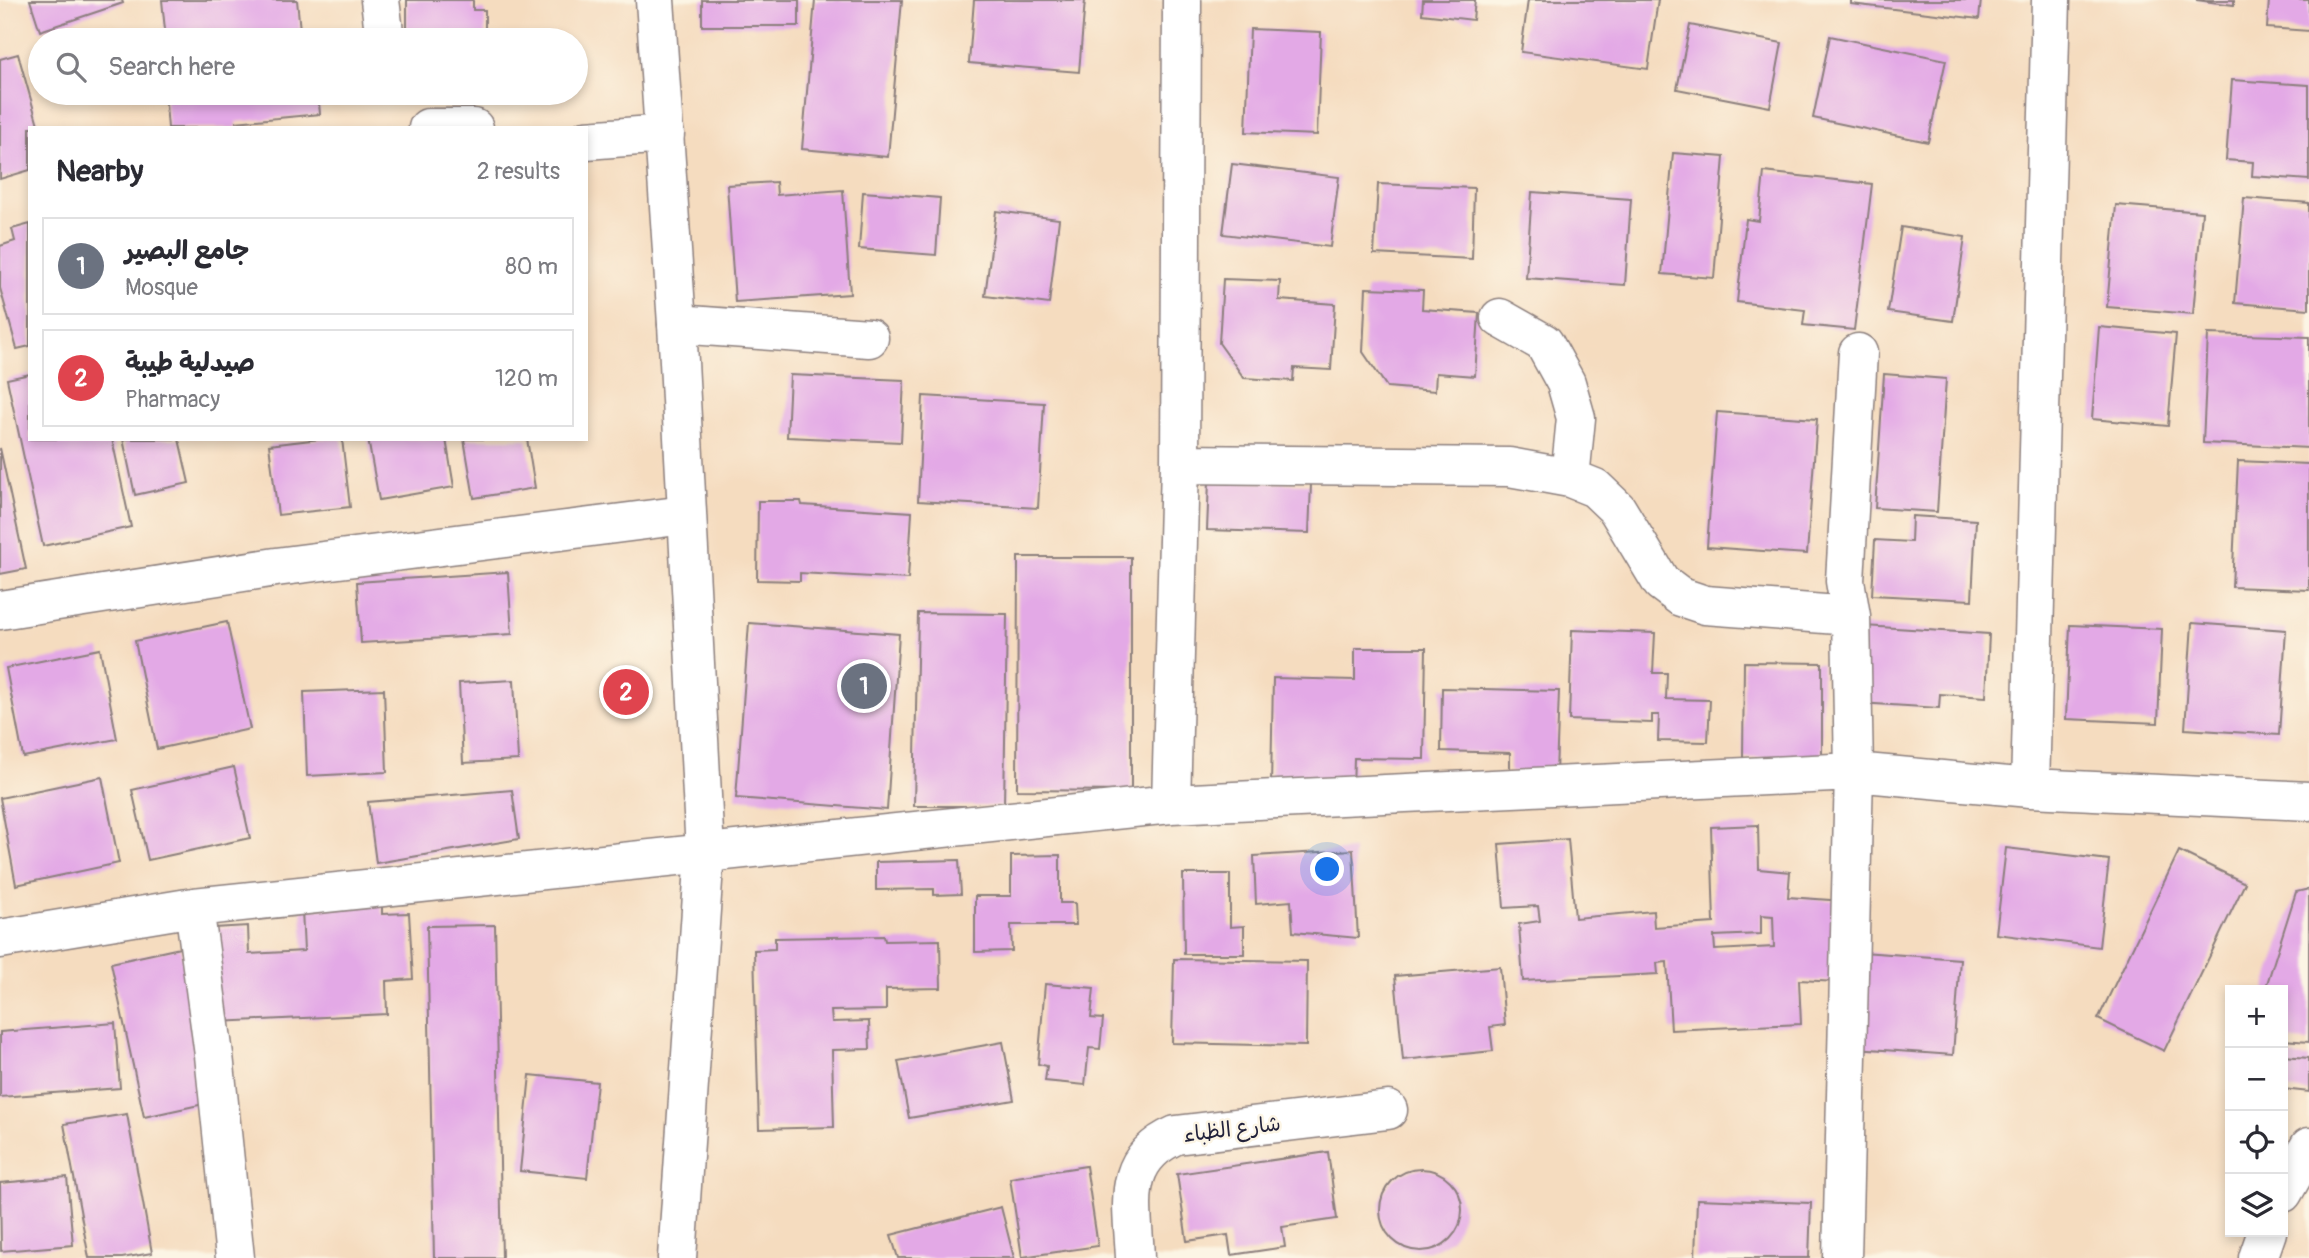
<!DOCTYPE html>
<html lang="en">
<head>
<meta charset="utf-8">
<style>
  :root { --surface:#fff; --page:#f2f2f3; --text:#2b2b33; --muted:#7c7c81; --line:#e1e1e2; --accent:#c8321e }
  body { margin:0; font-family:Pangolin,"Playpen Sans Arabic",sans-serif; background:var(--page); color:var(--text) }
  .controls { position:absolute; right:21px; bottom:21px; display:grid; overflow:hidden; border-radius:0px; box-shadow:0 4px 10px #0003 }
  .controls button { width:63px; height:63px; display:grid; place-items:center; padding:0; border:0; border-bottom:2px solid var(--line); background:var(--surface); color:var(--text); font:35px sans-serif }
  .you { position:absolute; left:1328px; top:870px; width:24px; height:24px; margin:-18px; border:5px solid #fff; border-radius:50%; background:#1a73e8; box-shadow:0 0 0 10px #1a73e833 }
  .badge { display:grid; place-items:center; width:46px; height:46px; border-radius:50%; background:var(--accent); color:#fff; font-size:23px; font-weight:700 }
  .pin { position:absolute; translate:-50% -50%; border:4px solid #fff; box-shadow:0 2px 7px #0006 }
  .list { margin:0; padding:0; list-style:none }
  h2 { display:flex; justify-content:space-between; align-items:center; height:91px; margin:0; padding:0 28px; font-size:30px }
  h2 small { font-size:23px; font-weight:400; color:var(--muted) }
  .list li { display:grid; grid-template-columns:46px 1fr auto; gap:21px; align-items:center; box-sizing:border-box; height:98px; margin:0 14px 14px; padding:0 14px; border:2px solid var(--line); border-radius:0px }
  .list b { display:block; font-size:26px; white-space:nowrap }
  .list p { margin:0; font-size:23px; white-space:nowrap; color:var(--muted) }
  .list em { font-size:23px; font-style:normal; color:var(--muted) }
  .icon { flex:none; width:38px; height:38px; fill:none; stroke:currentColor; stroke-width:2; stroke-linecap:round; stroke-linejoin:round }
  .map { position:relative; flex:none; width:2309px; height:1258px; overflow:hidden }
  .search { position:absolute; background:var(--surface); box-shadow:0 4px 10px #0003; left:28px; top:28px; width:560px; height:77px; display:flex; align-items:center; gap:18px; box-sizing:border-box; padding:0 24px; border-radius:38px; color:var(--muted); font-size:26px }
  .panel { position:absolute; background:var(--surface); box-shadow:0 4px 10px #0003; left:28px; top:126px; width:560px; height:315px; border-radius:0px }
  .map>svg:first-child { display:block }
  .building { fill:#e3a9e6; fill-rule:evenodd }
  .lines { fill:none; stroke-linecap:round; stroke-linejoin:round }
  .minor-casing { stroke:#8c7f7d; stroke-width:41 }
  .major-casing { stroke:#8c7f7d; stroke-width:41 }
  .minor { stroke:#fff; stroke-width:38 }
  .major { stroke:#fff; stroke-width:38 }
  .labels { text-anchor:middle; stroke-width:5; stroke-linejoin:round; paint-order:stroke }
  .street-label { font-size:21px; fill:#22223b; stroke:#fcf5e5 }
</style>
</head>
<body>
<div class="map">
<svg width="2309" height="1258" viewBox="0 0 2309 1258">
  <rect width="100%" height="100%" fill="#fcf5e5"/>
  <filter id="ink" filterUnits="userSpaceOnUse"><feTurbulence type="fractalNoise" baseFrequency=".0143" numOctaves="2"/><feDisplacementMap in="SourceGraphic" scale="14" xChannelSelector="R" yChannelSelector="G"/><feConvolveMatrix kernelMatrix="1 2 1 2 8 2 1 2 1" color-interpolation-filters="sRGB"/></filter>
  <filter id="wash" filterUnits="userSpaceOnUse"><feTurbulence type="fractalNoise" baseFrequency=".00686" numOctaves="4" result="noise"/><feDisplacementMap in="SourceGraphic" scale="28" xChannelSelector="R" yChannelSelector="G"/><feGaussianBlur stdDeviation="1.57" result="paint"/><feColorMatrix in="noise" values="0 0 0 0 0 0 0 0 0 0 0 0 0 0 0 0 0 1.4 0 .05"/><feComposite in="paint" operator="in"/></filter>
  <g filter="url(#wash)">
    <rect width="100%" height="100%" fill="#f5dcbf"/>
    <g id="blocks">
      <!-- building -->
      <path class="building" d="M30,0H122L123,3L40,31Z
        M162,0H297L300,30L321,32L322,40H166Z
        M407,0H473V10H485V40H407Z
        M702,0H799V26H702Z
        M815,0H902L888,157L802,149Z
        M974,0H1085L1079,72L969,63Z
        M1423,0H1475L1473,20L1422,14Z
        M1528,0H1658L1648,69L1521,52Z
        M1851,0H1981L1979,19L1851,4Z
        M2196,0H2234V5Z
        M2269,0H2309V31L2267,28Z
        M1690,25L1782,43L1770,107L1677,89Z
        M1250,29L1321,32L1317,135L1246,132Z
        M1830,36L1946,60L1928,142L1813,118Z
        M18,54L39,128H30V170L0,179V59Z
        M2232,80L2309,85V180L2252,176L2253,162L2226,160Z
        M165,93H318L320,114L236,122L237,128H168Z
        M445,93H523V103H445Z
        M1673,153L1724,157L1714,278L1662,274Z
        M1232,164L1339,177L1330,247L1223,234Z
        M1764,172L1872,184L1854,330L1803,325L1805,310L1737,302L1746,219L1759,221Z
        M776,182L777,195L843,190L850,294L735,302L727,185Z
        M1378,184L1474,188L1472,259L1374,254Z
        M863,192L940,198L936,255L859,249Z
        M1532,192L1631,199L1625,285L1526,278Z
        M2244,198L2309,203V309L2235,303Z
        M2116,205L2202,212L2193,314L2107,307Z
        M996,211L1059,219L1049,304L985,296Z
        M30,224V346L17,349L0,288V246L15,241L12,229Z
        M1901,227L1965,237L1953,321L1888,312Z
        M1223,279L1280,281L1279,300L1335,304L1331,370L1294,368L1293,381L1244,378L1219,343Z
        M1366,288L1423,290L1422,309L1479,313L1475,376L1436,373L1435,391L1387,387L1363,352Z
        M2099,327L2176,334L2168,426L2092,419Z
        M2208,334L2309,337V448L2203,443Z
        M30,374V439H112L131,527L43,546L7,379Z
        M1884,374L1946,379L1937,512L1875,508Z
        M790,375L904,380L901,442L787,437Z
        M923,396L1044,403L1038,508L918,501Z
        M1717,412L1817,419L1807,554L1707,547Z
        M123,439H179L189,483L135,495Z
        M320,439H342L350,507L278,515L269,445Z
        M368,439H446L454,487L379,500Z
        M464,439H527L535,488L474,498Z
        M0,448L26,569L0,574Z
        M2238,461L2309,464V590L2232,587Z
        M1209,481L1311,484L1309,533L1207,530Z
        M758,501H801L802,505L912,512L908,579L800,573V581L757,580Z
        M1912,516L1976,520L1972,600L1872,595L1875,540L1911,542Z
        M1018,557H1131V791L1017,790Z
        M508,572L512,634L361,643L357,582Z
        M918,613L1007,614L1004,806H914Z
        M227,622L250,729L157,749L135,641Z
        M749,623L899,634L887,810L736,798Z
        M2192,623L2286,630L2279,735L2185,729Z
        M2070,625L2162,629L2158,723L2066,719Z
        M1864,626L1989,634L1986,697L1940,694L1939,708L1859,703Z
        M1572,630L1655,633L1653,673H1667L1666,699L1710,700L1708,742L1658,741L1659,715H1652V723L1569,720Z
        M1355,648H1426L1424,759L1354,758L1353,789L1271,787L1273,678L1355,680Z
        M100,649L117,739L23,757L6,668Z
        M1744,662L1822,663V758H1743Z
        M514,680L518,760L463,763L459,683Z
        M1442,688L1559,691L1556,773L1510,772V753L1441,751Z
        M384,689L387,772L307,776L304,692Z
        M234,767L250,838L148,860L132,790Z
        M102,777L119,863L16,885L0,798Z
        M512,790L519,839L376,863L368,802Z
        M1758,825L1759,869L1790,872L1788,897L1844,901L1838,982L1799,980L1801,1024L1671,1030L1667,962L1657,963L1658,974L1523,981L1519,924L1540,921L1538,906L1504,908L1499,844L1568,839L1575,918L1653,911L1654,927L1714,923L1711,827ZM1761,915L1773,916L1774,947L1715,950L1714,936L1761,934Z
        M2006,848L2109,860L2099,947L1996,934Z
        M1353,850L1358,938L1293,932L1291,901L1256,904L1254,856Z
        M2179,851L2245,883L2164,1051L2098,1019Z
        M1060,855V903H1075L1076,925H1011L1012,951L975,952V896H1011V856Z
        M959,860L961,894L934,895V889L876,890V862Z
        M1183,874H1230V927L1244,926V954H1184Z
        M2309,889V1042L2283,1040V990H2265L2296,892Z
        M382,905V914L409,913L413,979L386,981L387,1014L217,1022L213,928L248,926L249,954L304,951L302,909Z
        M495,925L502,1258H434L427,926Z
        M884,936L885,941L940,940L941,988L886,989V1010L831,1011L832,1022L869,1021L870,1049L832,1050L834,1127L759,1129L754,950L775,949V938Z
        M180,948L213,1102L144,1117L111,963Z
        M1862,952L1960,959L1953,1055L1856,1048Z
        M1174,959L1307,961L1306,1046L1172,1043Z
        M1500,967L1505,1025L1490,1027L1493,1051L1403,1060L1395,976Z
        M1045,984L1094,988L1091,1018L1103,1019L1100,1049L1089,1048L1085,1085L1045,1081L1047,1066L1038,1064Z
        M115,1023L120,1088L0,1097V1032Z
        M1003,1042L1014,1100L909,1118L898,1061Z
        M2283,1056L2309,1058V1092L2283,1089Z
        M530,1075L597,1082L587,1178L520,1171Z
        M127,1114L152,1253L122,1258H89L64,1124Z
        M1328,1152L1337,1219L1282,1227L1285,1247L1231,1255L1228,1235L1187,1241L1177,1174Z
        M1086,1166L1098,1246L1022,1257L1010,1178Z
        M1380 1210a41 41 0 1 1 82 0a41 41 0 1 1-82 0Z
        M67,1177L73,1245L1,1251L0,1183Z
        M1697,1199L1811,1203L1809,1258H1695Z
        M1001,1207L1014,1258H898L891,1235Z"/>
    </g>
  </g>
  <g filter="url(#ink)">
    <use href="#blocks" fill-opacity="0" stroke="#8c7f7d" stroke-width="2"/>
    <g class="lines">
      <!-- minor casing -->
      <g class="minor-casing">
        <path id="minor" d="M380,0L385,40
          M428,128H474
          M586,140L665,134
          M1500,318L1544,343L1566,383L1576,418L1570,478
          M677,324L869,338
          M1180,464L1509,467L1570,478L1595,488L1617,509L1661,582L1681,597L1705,605L1851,616
          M0,610L276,567L685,515
          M2030,788L2051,0
          M1171,804L1180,464L1182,0
          M194,907L214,1055L235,1258
          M0,939L194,907L1171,804L1854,772L2030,788L2309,801
          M2283,1193L2309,1147
          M1135,1258C1133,1206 1119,1160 1176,1135L1388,1110
          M1842,1258L1854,772L1851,616L1845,581L1858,353
          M2258,1258L2267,1232"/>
      </g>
      <!-- major casing -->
      <g class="major-casing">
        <path id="major" d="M655,0L677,324L705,852L677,1258"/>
      </g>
      <!-- minor -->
      <use href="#minor" class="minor"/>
      <!-- major -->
      <use href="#major" class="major"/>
    </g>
  </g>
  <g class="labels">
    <!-- street labels -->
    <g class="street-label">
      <text transform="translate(1232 1129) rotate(-7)" y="7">شارع الظباء</text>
    </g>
  </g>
</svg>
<div class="controls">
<button>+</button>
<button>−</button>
<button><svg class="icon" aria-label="locate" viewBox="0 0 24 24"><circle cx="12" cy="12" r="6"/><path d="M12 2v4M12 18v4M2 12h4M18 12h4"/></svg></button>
<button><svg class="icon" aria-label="layers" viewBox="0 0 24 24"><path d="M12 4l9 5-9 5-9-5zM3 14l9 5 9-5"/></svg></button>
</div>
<div class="you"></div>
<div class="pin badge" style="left:864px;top:686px;background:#6b7280">1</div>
<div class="pin badge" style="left:626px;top:692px;background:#e0444e">2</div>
<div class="search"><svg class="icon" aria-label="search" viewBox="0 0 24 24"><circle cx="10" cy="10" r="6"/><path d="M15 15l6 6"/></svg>Search here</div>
<section class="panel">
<h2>Nearby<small>2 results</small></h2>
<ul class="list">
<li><span class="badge" style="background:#6b7280">1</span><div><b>جامع البصير</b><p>Mosque</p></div><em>80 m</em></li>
<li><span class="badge" style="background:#e0444e">2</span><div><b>صيدلية طيبة</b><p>Pharmacy</p></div><em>120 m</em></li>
</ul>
</section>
</div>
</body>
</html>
